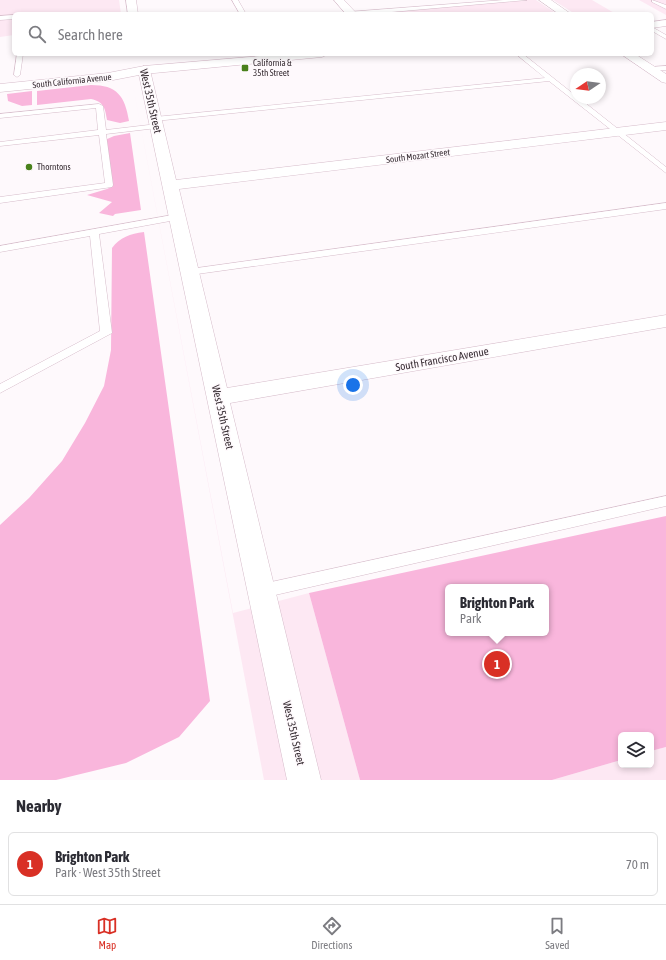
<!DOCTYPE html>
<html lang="en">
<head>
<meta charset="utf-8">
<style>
  :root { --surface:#fff; --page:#f7f7f7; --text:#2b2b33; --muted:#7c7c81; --line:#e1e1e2; --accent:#d93025 }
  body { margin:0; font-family:"Asap Condensed",sans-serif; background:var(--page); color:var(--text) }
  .controls { position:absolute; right:12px; bottom:12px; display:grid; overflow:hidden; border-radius:6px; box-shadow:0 2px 6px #0003 }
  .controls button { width:36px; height:36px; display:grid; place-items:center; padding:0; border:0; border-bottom:1px solid var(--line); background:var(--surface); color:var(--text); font:20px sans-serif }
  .compass { position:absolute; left:570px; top:68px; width:36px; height:36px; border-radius:50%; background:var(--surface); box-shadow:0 2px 6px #0003; rotate:257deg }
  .you { position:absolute; left:353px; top:385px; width:14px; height:14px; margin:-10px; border:3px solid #fff; border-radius:50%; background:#1a73e8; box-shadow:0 0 0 6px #1a73e833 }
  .badge { display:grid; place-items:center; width:26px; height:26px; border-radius:50%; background:var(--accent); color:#fff; font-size:13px; font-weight:700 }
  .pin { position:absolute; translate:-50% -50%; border:2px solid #fff; box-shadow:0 1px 4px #0006 }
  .popup { position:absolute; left:445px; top:584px; width:104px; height:52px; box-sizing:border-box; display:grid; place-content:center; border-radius:6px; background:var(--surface); filter:drop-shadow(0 1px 3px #0005); font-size:13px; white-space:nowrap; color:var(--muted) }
  .popup b { font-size:15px; color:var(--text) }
  .popup::after { content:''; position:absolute; left:50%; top:100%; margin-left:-8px; border:8px solid transparent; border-top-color:var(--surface) }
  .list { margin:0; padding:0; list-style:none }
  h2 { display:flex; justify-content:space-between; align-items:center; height:52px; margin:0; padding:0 16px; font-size:17px }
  h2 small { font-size:13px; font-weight:400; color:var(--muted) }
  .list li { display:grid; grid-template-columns:26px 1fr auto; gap:12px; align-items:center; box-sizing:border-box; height:64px; margin:0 8px 8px; padding:0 8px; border:1px solid var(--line); border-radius:6px }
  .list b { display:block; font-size:15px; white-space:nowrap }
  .list p { margin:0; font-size:13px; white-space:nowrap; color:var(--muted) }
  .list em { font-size:13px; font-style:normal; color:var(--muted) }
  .icon { flex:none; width:22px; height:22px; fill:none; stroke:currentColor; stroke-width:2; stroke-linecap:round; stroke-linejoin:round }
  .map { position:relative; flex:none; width:666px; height:780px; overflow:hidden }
  .search { position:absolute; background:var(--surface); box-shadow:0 2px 6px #0003; left:12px; right:12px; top:12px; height:44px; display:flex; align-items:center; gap:10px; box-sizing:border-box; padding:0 14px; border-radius:6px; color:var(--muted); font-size:15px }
  .sheet { height:124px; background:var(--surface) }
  nav { display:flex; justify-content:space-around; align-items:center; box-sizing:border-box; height:56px; border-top:1px solid var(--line); background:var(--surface); font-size:11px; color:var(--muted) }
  nav a { display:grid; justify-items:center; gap:2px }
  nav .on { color:var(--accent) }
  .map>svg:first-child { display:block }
  .built { fill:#fde8f3 }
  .green { fill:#f9b6dc; fill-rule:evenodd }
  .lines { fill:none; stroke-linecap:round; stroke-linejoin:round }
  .lane-casing { stroke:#d6bcca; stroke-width:1 }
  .street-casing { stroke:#d6bcca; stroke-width:1 }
  .secondary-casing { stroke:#d6bcca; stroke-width:1 }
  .lane { fill:#fff; fill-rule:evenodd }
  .street { fill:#fff; fill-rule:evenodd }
  .secondary { fill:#fff; fill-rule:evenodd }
  .poi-dot { fill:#49811b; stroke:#fef9fc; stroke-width:1.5 }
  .labels { text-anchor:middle; stroke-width:3; stroke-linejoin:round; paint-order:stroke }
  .far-poi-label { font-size:9px; fill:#392f35; stroke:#fef9fc; text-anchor:start }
  .far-street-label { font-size:9px; fill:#392f35; stroke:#fef9fc }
  .street-label { font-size:11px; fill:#392f35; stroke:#fef9fc }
</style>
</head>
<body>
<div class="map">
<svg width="666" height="780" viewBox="0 0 666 780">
  <rect width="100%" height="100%" fill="#fef9fc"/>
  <!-- built -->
  <path class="built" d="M0,0H119L121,14H14V35L0,37Z
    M524,0H536L557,14H361Z
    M553,0H592L616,14H575Z
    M639,0H666V15Z
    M127,54L233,613L309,593L360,780H264Z
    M666,747V780H552L621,760V765H651V751Z"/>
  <!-- green -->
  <path class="green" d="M91,85C117,85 125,96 129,121L120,123L107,120C105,108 104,102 91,99L37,105V91Z
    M32,91V105L22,106L8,101L7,94Z
    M130,133L141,210L115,214L113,216L99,213L112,202L87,195L107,189L113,186L105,140L114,136Z
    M144,232L210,701L179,737L126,763L56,780H0V525L29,498L62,461L85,423L104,386L111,350L112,248C120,237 130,234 144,232Z
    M666,516V747L651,751V735H621V760L552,780H360L309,593ZM448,587H546V633H448Z"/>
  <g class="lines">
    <!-- lane casing -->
    <g class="lane-casing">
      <path id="lane" d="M232,0H238L246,14H240Z
        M504,0H527L369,14H345L348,12Z
        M652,0L666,5V9L652,2Z
        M14,15V19L0,20V16Z
        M652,27L666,35V39L652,31Z
        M17,54H23L20,75L17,77L14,75Z
        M516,54H523L576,96V98H579L666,167V173L549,81L155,121L151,119L155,117L545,78Z
        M666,66V70L651,71L648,69L651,67Z
        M99,104L103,106L106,130L157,124L161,126L157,128L106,134L113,185L112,187L0,203V197L105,183L99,135L0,146V142L98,130L96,108L0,118V114Z
        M666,203V209L190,275L185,272L190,269Z
        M178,214L183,217L181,219L99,234L112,333L0,393V384L100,331L90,236L0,252V246Z
        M666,496V506L262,598L257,596L254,591L257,586L262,584Z"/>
    </g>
    <!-- street casing -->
    <g class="street-casing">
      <path id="street" d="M334,0H344L357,14H346Z
        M539,0H551L571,14H559Z
        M621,54H635L666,74V83L662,82Z
        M144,66L150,70L176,180L666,122V130L179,189L227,388L666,315V327L230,403L321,780H287L138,70Z"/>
    </g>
    <!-- secondary casing -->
    <g class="secondary-casing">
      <path id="secondary" d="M126,0H136L138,14H128Z
        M666,20V26L652,28V22Z
        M284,54H328L322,57L144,74L108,81L0,92V84L108,73L144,66Z"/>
    </g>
    <!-- lane -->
    <use href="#lane" class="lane"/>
    <!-- street -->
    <use href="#street" class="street"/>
    <!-- secondary -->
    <use href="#secondary" class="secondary"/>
  </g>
  <!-- markers -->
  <g class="poi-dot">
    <rect x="241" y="64" width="8" height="8" rx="2"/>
    <circle cx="29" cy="167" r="4"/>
  </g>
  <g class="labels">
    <!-- far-poi labels -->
    <g class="far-poi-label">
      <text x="253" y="66">California &amp;<tspan x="253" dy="10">35th Street</tspan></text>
      <text x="37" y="170">Thorntons</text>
    </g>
    <!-- far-street labels -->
    <g class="far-street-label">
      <text transform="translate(72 81) rotate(-6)" y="3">South California Avenue</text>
      <text transform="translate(418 156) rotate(-7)" y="3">South Mozart Street</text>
    </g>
    <!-- street labels -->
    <g class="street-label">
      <text transform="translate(151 101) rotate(77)" y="4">West 35th Street</text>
      <text transform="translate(442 359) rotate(-10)" y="4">South Francisco Avenue</text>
      <text transform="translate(223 417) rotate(77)" y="4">West 35th Street</text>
      <text transform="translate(294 733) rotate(77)" y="4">West 35th Street</text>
    </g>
  </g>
</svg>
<div class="controls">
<button><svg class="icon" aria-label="layers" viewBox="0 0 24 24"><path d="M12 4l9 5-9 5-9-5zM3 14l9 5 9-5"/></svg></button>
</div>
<svg class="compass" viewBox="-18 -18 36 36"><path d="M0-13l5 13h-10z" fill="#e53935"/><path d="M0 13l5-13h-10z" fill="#7c7c81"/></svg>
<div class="you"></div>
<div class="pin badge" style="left:497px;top:664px">1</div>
<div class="popup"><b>Brighton Park</b>Park</div>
<div class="search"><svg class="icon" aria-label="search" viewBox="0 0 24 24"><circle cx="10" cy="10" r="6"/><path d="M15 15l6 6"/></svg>Search here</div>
</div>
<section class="sheet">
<h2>Nearby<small></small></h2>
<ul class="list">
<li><span class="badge">1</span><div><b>Brighton Park</b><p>Park · West 35th Street</p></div><em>70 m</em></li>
</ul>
</section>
<nav>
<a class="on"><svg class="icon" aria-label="map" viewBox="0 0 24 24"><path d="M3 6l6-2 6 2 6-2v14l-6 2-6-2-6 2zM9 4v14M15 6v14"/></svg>Map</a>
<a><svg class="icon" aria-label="directions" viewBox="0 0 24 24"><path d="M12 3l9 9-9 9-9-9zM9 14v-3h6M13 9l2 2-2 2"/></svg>Directions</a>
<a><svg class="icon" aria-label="saved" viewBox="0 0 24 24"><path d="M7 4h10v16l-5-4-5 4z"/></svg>Saved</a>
</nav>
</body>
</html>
